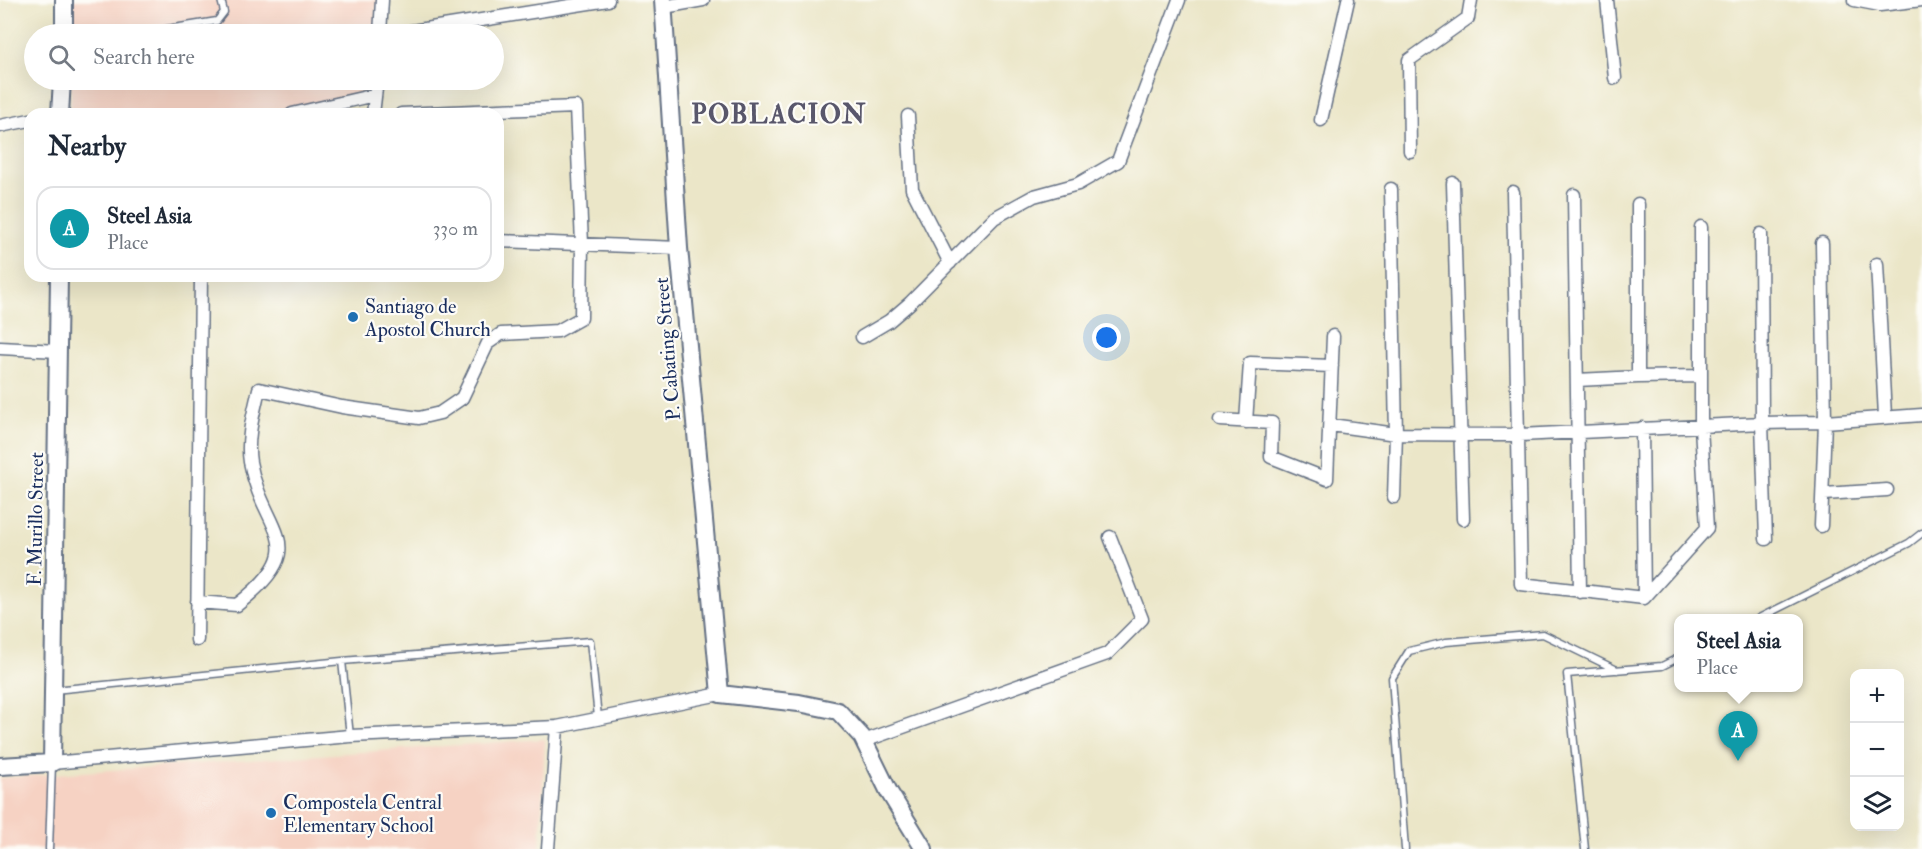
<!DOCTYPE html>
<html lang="en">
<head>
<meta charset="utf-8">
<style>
  :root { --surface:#fff; --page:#f6f6f7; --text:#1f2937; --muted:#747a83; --line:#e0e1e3; --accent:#d93025 }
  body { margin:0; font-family:"IM FELL Double Pica",serif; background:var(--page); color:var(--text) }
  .controls { position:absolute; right:18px; bottom:18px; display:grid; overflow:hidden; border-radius:12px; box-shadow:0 6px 24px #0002 }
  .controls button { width:54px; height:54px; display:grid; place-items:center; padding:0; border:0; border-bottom:2px solid var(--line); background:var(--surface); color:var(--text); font:30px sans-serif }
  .you { position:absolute; left:1107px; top:338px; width:21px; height:21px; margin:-15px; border:4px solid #fff; border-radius:50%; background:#1a73e8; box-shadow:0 0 0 9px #1a73e833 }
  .badge { display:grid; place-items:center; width:39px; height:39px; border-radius:50%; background:var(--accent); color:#fff; font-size:20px; font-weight:700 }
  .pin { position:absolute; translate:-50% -50px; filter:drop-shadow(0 2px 3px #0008) }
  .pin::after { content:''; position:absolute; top:32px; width:21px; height:18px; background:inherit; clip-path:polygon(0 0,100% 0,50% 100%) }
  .popup { position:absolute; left:1674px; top:614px; width:129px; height:78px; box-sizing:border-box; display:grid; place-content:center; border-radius:12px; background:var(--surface); filter:drop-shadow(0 2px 4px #0005); font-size:20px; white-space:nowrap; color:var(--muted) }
  .popup b { font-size:22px; color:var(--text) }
  .popup::after { content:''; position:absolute; left:50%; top:100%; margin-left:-12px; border:12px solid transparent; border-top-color:var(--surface) }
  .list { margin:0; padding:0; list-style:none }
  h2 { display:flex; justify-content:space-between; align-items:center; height:78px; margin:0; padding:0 24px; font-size:26px }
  h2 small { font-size:20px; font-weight:400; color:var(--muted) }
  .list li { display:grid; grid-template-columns:39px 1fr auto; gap:18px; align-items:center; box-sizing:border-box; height:84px; margin:0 12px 12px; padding:0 12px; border:2px solid var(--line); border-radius:18px }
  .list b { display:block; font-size:22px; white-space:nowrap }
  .list p { margin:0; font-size:20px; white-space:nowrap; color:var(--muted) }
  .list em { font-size:20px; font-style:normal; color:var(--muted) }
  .icon { flex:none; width:33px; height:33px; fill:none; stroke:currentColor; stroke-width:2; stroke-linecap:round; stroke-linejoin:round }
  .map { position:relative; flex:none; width:1922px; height:849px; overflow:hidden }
  .search { position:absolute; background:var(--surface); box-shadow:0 6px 24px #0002; left:24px; top:24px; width:480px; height:66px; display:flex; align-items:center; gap:15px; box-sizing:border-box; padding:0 21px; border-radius:33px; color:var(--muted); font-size:22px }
  .panel { position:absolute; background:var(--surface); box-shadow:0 6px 24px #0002; left:24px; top:108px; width:480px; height:174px; border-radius:18px }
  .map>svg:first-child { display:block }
  .built { fill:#f6d2c3 }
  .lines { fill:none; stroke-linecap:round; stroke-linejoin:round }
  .lane-casing { stroke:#646f83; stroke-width:9 }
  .street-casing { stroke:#646f83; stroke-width:15 }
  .secondary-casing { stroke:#646f83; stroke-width:20 }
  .lane { stroke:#fff; stroke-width:6 }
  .street { stroke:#fff; stroke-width:12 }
  .secondary { stroke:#fff; stroke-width:16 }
  .poi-dot { fill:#1f6fb2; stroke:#fdfcf7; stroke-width:2 }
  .labels { text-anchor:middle; stroke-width:4.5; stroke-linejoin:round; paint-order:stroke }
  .poi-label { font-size:20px; fill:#1b2f5e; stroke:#fdfcf7; text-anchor:start }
  .street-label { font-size:20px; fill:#1b2f5e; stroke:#fdfcf7 }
  .district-label { font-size:26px; font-weight:bold; letter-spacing:1.5px; fill:#59576b; stroke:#fdfcf7 }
</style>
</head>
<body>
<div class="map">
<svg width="1922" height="849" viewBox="0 0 1922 849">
  <rect width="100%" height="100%" fill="#fdfcf7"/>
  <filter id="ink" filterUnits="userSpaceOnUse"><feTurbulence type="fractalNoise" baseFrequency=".0167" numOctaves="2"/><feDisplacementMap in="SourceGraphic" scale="12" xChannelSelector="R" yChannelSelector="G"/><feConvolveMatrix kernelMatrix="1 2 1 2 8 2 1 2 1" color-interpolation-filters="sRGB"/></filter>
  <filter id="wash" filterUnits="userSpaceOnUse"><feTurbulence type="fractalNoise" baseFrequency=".008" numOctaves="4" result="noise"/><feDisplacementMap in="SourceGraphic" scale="24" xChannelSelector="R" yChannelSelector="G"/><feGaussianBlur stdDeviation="1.35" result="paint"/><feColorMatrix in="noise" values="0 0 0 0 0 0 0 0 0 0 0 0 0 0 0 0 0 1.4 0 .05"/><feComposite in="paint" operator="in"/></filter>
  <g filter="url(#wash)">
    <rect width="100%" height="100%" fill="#ebe6c8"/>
    <!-- built -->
    <path class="built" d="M71,0H377L375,34H71Z
      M71,80H372L371,90L276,114H71Z
      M545,739L540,849H0V778Z"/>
  </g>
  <g filter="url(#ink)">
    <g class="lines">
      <!-- lane casing -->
      <g class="lane-casing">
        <path id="lane" d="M137,34L217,21L224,12L221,0
          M1759,618L1909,543L1922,533
          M342,661L590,641L598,717
          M54,690L342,661L350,736
          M49,849L52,764
          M1405,849L1392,678L1409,651L1446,642L1543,634L1617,670
          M1585,849L1567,674L1662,666L1678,658"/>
      </g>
      <!-- street casing -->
      <g class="street-casing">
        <path id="street" d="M1607,0L1615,78
          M1854,0L1880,5L1922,0
          M664,7L703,0
          M380,34L382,0
          M393,34L608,0
          M292,114L375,95
          M373,114L377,80
          M908,116L912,189L950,263
          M1321,120L1348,0
          M0,126L30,120
          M1410,151L1409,60L1468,18L1471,0
          M1453,183L1463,519
          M1391,189L1396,434L1394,497
          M1513,192L1521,584L1644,598L1707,528L1701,427V227
          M1574,195L1580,592
          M1638,204V377L1701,376
          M1761,234L1762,423L1766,539
          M498,241L679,248
          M1877,264L1885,416
          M862,337L889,321L910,303L994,218L1034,196L1078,184L1118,161L1179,0
          M0,348L58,351
          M1577,380L1638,377
          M1220,420L1272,423L1271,457L1327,479L1333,336
          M1246,422L1250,363L1332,366
          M1331,425L1396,434L1520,435L1762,423L1825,422L1922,415
          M1642,428L1644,598
          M1824,494L1887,490
          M1821,526L1825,422L1822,243
          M197,602L237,605C316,543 263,534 250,462C246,438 254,412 259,389L342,407L419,418L440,413L462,398L488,343L501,334L558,331L581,318L582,244L576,107L401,114
          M197,640L201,276
          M864,741L1107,654L1142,619L1110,537
          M52,763L350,736L557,727L720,694
          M548,849L557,727"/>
      </g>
      <!-- secondary casing -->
      <g class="secondary-casing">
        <path id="secondary" d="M64,0V34
          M663,0L679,248L720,694L799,703L838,711L862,737L889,792L924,849
          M60,114L62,80
          M0,766L52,763L59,276"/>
      </g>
      <!-- lane -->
      <use href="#lane" class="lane"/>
      <!-- street -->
      <use href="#street" class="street"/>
      <!-- secondary -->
      <use href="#secondary" class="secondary"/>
    </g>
  </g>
  <!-- markers -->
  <g class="poi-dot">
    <circle cx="353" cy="317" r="6"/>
    <circle cx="271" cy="813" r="6"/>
  </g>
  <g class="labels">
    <!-- poi labels -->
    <g class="poi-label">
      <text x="365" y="313">Santiago de<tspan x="365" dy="23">Apostol Church</tspan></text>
      <text x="283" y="809">Compostela Central<tspan x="283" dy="23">Elementary School</tspan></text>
    </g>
    <!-- street labels -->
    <g class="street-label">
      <text transform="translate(667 349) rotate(-95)" y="7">P. Cabating Street</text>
      <text transform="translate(35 519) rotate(-89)" y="7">F. Murillo Street</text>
    </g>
    <!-- district labels -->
    <g class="district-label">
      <text x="779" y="123">POBLACION</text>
    </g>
  </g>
</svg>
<div class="controls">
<button>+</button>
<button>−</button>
<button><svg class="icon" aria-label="layers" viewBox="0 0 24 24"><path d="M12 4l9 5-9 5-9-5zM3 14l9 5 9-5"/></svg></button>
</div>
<div class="you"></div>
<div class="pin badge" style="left:1738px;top:761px;background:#0f9aa8">A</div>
<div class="popup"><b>Steel Asia</b>Place</div>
<div class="search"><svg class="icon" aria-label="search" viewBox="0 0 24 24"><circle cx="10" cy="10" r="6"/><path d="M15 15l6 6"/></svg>Search here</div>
<section class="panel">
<h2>Nearby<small></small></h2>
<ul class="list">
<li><span class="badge" style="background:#0f9aa8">A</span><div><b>Steel Asia</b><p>Place</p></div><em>330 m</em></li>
</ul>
</section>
</div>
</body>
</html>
